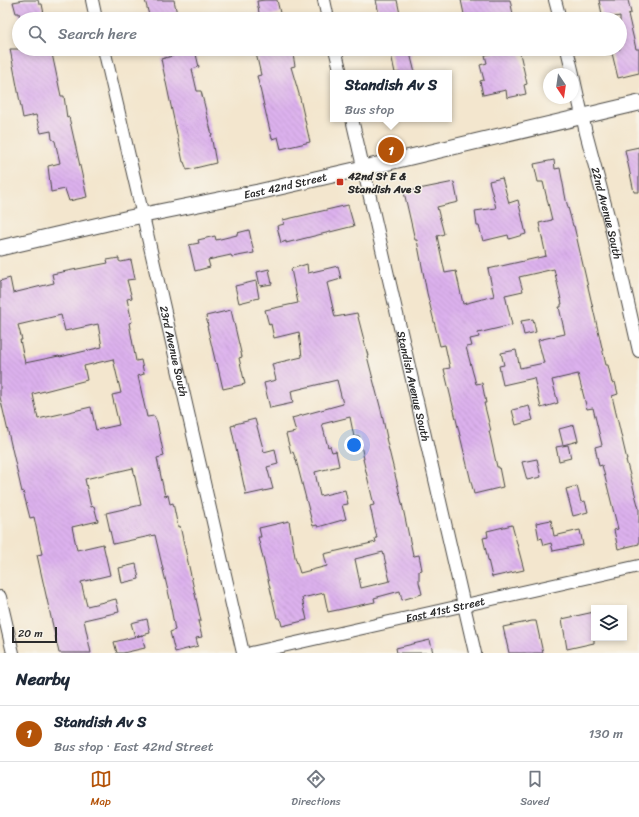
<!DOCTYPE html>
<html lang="en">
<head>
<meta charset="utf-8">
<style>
  :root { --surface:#fff; --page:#f6f6f7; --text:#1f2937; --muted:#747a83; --line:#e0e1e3; --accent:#b45309 }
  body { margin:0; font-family:Sriracha,sans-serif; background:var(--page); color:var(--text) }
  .controls { position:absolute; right:12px; bottom:12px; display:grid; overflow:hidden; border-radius:0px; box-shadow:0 2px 6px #0003 }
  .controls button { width:36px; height:36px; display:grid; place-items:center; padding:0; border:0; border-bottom:1px solid var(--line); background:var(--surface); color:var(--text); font:20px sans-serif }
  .compass { position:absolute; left:543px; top:68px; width:36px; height:36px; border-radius:50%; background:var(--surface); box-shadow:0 2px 6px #0003; rotate:167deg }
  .scale { position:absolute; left:12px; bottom:10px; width:45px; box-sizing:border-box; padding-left:4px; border:2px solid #2b2b2b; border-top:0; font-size:11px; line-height:14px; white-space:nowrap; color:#2b2b2b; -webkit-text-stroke:3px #f7f3e8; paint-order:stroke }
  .you { position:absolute; left:354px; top:445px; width:14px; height:14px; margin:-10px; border:3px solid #fff; border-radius:50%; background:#1a73e8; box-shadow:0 0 0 6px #1a73e833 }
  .badge { display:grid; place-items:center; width:26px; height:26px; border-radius:50%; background:var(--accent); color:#fff; font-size:13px; font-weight:700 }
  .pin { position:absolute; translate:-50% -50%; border:2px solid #fff; box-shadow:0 1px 4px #0006 }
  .popup { position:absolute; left:330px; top:70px; width:122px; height:52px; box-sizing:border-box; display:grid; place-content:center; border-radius:0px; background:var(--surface); filter:drop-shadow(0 1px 3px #0005); font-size:13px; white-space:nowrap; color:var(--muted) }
  .popup b { font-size:15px; color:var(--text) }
  .popup::after { content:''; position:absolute; left:50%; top:100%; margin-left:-8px; border:8px solid transparent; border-top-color:var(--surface) }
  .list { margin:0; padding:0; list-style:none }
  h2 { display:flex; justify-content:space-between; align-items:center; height:52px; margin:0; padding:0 16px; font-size:17px }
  h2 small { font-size:13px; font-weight:400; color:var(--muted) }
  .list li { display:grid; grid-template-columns:26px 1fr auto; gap:12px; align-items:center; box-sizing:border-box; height:56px; padding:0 16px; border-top:1px solid var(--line) }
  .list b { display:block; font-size:15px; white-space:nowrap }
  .list p { margin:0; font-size:13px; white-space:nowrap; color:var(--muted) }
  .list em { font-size:13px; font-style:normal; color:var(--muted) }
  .icon { flex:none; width:22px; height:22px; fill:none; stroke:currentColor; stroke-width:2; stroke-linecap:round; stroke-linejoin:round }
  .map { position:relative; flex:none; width:639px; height:653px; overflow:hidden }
  .search { position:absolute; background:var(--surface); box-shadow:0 2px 6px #0003; left:12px; right:12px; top:12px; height:44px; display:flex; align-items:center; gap:10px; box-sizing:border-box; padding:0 14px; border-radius:22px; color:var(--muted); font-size:15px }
  .sheet { height:108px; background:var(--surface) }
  nav { display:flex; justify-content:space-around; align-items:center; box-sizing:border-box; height:56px; border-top:1px solid var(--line); background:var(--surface); font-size:11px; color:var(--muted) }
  nav a { display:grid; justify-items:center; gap:2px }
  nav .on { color:var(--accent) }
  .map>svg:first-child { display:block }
  .building { fill:url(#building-back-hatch); fill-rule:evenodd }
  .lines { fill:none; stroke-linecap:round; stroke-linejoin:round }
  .minor-casing { stroke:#494743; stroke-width:14 }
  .tertiary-casing { stroke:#494743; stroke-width:17 }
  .minor { stroke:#fff; stroke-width:12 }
  .tertiary { stroke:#fff; stroke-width:15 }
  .poi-dot { fill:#c8321e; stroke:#f7f3e8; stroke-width:1.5 }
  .labels { text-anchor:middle; stroke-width:3; stroke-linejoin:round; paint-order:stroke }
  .poi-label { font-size:11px; font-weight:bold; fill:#2b2b2b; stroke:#f7f3e8; text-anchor:start }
  .street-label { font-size:11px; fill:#2b2b2b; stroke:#f7f3e8 }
</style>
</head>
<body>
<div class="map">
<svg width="639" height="653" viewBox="0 0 639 653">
  <defs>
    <pattern id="building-back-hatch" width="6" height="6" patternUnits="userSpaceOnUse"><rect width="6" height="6" fill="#dcb1ed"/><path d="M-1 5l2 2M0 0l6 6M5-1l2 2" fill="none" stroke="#bd98cb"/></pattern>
  </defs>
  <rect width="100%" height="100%" fill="#f7f3e8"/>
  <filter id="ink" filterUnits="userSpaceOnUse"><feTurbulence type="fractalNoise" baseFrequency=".025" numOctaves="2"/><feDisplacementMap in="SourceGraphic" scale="8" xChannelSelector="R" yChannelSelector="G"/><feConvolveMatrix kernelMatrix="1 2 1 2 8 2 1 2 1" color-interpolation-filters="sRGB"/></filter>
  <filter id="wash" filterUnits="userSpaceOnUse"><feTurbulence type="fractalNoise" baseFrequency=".012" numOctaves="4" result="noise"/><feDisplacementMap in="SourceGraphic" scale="16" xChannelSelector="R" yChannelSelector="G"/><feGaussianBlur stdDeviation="0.9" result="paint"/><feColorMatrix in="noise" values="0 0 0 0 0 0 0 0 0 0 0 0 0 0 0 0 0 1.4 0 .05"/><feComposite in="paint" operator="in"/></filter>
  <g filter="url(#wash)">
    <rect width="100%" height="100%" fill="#f3e6ce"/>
    <g id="blocks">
      <!-- building -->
      <path class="building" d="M24,0H38L39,4H42L45,19H20L19,13H16L13,2Z
        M145,0H174L178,19H150Z
        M265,0H277L280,13L260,19L257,1Z
        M376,0H397L401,19H380Z
        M461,0H510L514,19H465Z
        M599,0H628L631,13L628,14L636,49H639V73L618,78L611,49H620V16L603,19Z
        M10,49H51L61,96H64L67,118L69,117L87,197L69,201L65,189L51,192L48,166L60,163L55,141L52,139L51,131L41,133L36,115L23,118Z
        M255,49H292L295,66L291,67L299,94L310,142L281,149L278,137L272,139L257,76L261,75Z
        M390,49H409L415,73H395Z
        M510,49H519L527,84L524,85L526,94L507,98L506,90L483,95L480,81L484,80L480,65L487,63L485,55Z
        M195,50L199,67L192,69L197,91H201L212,135H211L216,163L187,170L184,162H183L161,59Z
        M639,147V192H634L625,150Z
        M554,160L555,169L560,168L566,200L573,226H574L606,365H608L612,383L615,382L618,394L612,396L627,460H626L639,509V544L618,549L614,530L618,529L602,465L599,466L595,447L602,445L593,408L587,409L578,374L552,380L558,403L541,408L534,378L503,385L499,366L504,365L501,353L516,350L520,368L544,363L538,340L565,334L559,307H561V304H562L554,269L519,277L523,291L505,295L512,325L478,333L479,337L470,339L472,346L466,347L476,384L482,383L486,403H484L491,431H489L497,467H499L503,487L474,494L444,369L450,368L445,345L440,346L427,293L417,240H415L404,192L454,182L458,202L437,207L444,234L437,236L445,273L456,271L463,304L494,296L488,269L546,256L539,223L552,220L543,182H538L534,164Z
        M502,178L509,203L518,200L526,234L509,239L508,235L483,241L479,226H477L475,211L496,208L489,181Z
        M348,205L354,226L286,243V241L281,243L277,226L284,224L283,220Z
        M249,230L254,253L232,257L231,255L208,260L210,267L195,271L189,245L199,243L198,240L215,236L216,240L237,235V233Z
        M119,258V261L121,262L131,260L135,279L127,280L132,298L127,299L132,322L129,323L136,361L141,360L144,374L138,376L147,417L154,416L157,422L164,456L157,458L165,496L168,495L170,504L173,503L178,527L180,526L201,621H198L202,637L196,638L198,646L175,652L170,632L175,630L171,608H172L155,535L113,544L106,513L141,505L133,468L85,479L91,507L94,506L98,521L72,527L77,550L103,544L110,575L81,582L87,606L116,599L119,612L84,620L91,653H59L37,555L42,554L34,517L30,518L23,491L22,492L0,397V281L10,278L13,293L54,283L52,274L108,263L107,260ZM61,315L65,331L98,324L102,347L60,357L59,356L25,363L20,340H22L18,325ZM113,359L121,393L112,395L119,425L96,430L91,407L38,419L33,394L87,380L84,366Z
        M307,264L308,273L338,266L341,279L327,283L335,317L357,313L368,356H367L381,410L387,438H386L401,499L413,555L414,556L419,555L422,570L419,571V582L422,594L402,600L400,591L374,598L375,602L328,612L324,593L302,598L307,620L282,626L280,618H277L274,605L258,537H261L259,528L289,521L295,557L300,573L327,566L324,554L376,542L375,538H377L370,506L374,505L363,459H364L359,436L354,437L350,417L322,424L328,447L330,446L332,452L336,451L339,466L315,472L320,496L345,490L348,504L342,505L346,519L318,527L317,525L313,526L296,460L293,452L291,453L286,434L296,432L292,418L343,404L337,380L291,391L293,403L270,408L264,383L276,380L272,364L302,357L299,332L274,338L271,324L269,325L265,310L298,303L291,269ZM383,552L390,581L361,588L355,559Z
        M269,269L272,284L260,286L257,272Z
        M256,281L259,298L239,303L235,286Z
        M231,310L242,357L239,358L245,384L223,389L217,363L216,364L207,326H208L206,316Z
        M533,319L536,332L524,335L521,321Z
        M529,406L533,420L516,425L512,410Z
        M255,419L264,452L275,449L278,464L267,467L273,489L246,495L231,426L235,425V424Z
        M574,425L578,441L563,445L559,429Z
        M568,445L571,458L559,461L556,447Z
        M537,459L541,477L527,480L522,462Z
        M577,486L581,502L585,501L588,512L573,516L566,489Z
        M551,520L554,536L580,530L583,545L553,551L551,543L544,545L542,538L539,539L536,523Z
        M512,525L524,570L492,577L483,538L488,537L487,531Z
        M136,564L139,579L122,583L119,568Z
        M594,612V643L567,649L562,619Z
        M147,619L150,633L135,637L131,623Z
        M532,621H536L543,653H509L503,627Z
        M142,635L145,648L123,653H117L114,642Z
        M430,640L433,653H397L396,648Z"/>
    </g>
  </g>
  <g filter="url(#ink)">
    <use href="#blocks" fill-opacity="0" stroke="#494743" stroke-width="1"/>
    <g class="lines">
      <!-- minor casing -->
      <g class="minor-casing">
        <g id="minor">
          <path d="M92,0L96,19"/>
          <path d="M324,0L328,19"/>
          <path d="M555,0L560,19"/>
          <path id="s1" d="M104,49L143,216L243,653"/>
          <path d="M335,49L341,73"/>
          <path d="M567,49L573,74"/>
          <path id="s2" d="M573,75L586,133L610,223L639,351"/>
          <path id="s3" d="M352,119L475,653"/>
          <path d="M0,597L13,653"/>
          <path id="s4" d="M251,653L639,566"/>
        </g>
      </g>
      <!-- tertiary casing -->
      <g class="tertiary-casing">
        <g id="tertiary">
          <path id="s5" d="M0,248L129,218L258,192L381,164L639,103"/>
        </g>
      </g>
      <!-- minor -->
      <use href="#minor" class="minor"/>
      <!-- tertiary -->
      <use href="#tertiary" class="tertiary"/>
    </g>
  </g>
  <!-- markers -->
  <rect class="poi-dot" x="336" y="178" width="8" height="8" rx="2"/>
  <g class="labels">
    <!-- poi labels -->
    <g class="poi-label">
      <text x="348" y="180">42nd St E &amp;<tspan x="348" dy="13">Standish Ave S</tspan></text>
    </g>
    <!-- street labels -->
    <g class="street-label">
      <text dy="4" stroke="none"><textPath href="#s5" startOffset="292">East 42nd Street</textPath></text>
      <text dy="4" stroke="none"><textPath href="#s2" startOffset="142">22nd Avenue South</textPath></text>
      <text dy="4" stroke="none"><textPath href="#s1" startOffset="310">23rd Avenue South</textPath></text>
      <text dy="4" stroke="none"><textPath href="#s3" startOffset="274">Standish Avenue South</textPath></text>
      <text dy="4" stroke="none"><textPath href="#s4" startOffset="199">East 41st Street</textPath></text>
    </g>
  </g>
</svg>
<div class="controls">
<button><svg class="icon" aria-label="layers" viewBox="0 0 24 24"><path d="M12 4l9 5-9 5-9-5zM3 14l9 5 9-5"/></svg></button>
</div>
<svg class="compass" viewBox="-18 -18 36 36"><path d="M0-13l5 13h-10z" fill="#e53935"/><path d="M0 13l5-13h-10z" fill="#747a83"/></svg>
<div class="scale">20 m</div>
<div class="you"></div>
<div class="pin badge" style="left:391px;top:150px">1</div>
<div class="popup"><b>Standish Av S</b>Bus stop</div>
<div class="search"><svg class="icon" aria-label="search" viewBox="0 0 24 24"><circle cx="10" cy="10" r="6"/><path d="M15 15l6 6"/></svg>Search here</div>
</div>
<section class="sheet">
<h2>Nearby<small></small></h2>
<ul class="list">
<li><span class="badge">1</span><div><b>Standish Av S</b><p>Bus stop · East 42nd Street</p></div><em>130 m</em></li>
</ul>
</section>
<nav>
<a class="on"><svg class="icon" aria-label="map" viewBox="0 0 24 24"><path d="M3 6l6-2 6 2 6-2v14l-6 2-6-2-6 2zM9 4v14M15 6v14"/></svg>Map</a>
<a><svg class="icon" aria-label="directions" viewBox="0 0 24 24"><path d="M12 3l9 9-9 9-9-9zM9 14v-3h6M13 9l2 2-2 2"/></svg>Directions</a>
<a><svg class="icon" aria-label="saved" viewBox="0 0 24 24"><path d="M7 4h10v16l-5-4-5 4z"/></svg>Saved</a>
</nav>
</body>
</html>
